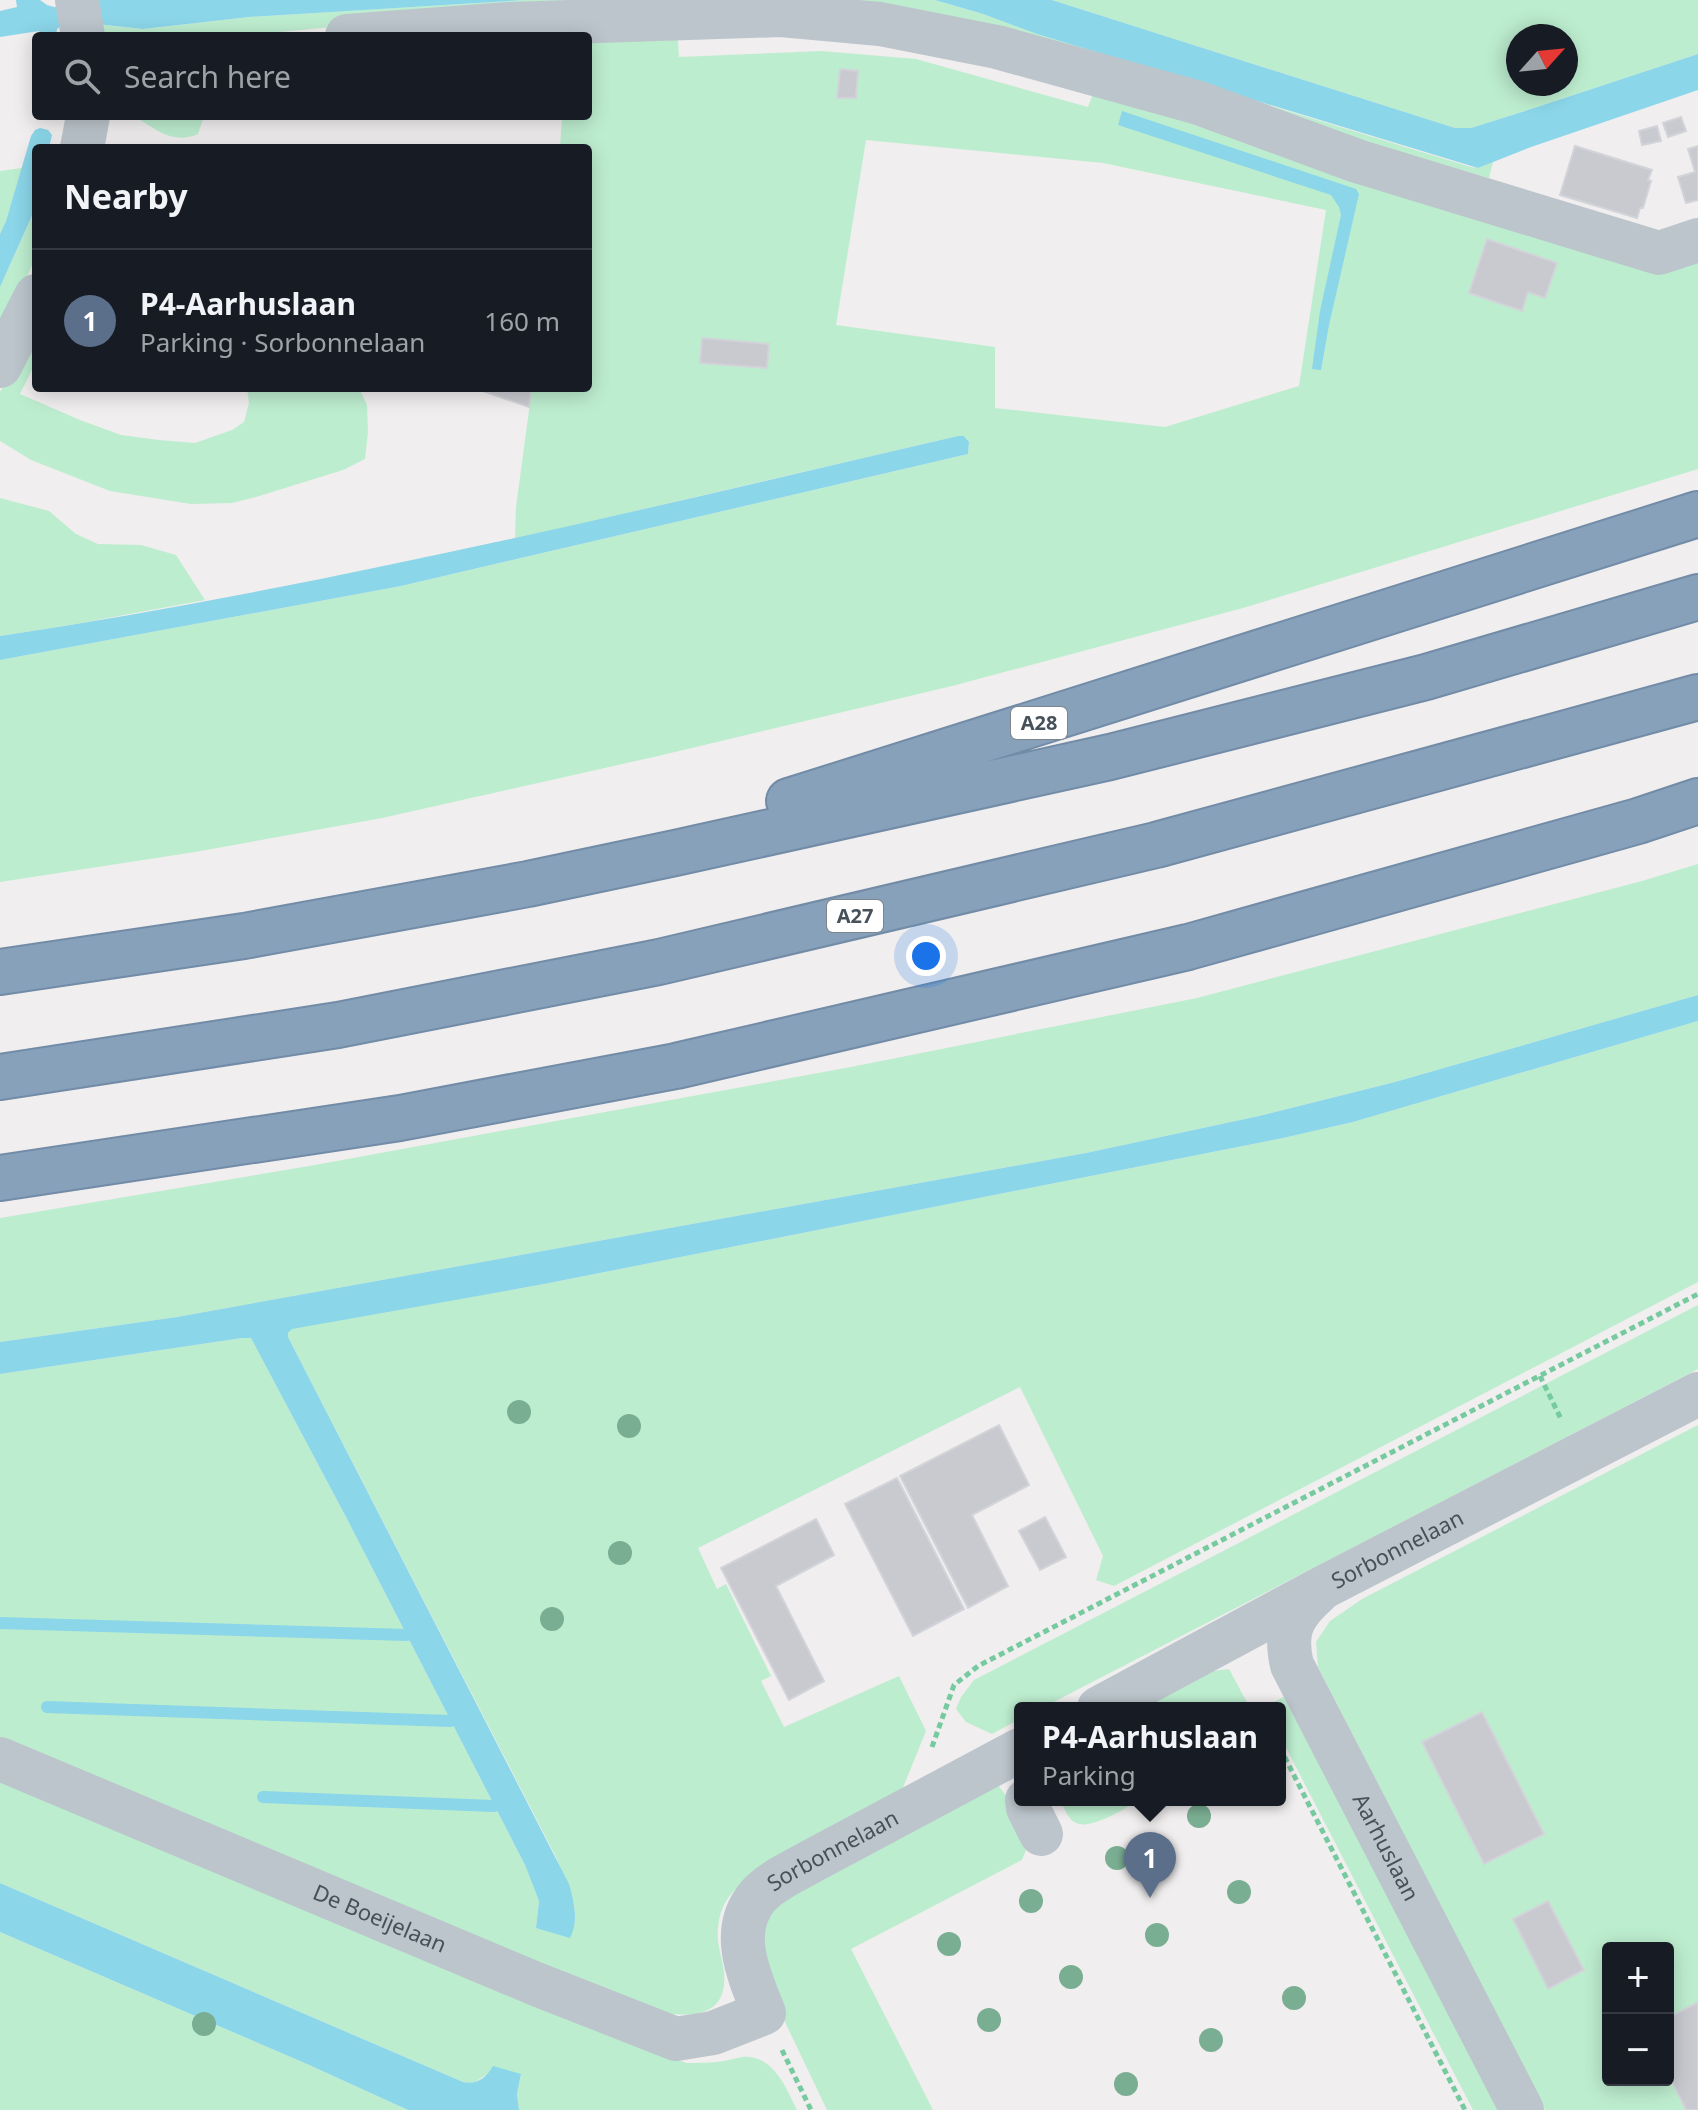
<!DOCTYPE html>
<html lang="en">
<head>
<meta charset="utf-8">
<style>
  :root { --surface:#171b24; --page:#20242c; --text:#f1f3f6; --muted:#9ea1a6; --line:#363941; --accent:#1a73e8 }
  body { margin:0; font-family:"Noto Sans",sans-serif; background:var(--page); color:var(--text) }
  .controls { position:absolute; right:24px; bottom:24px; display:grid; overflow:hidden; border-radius:8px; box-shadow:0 4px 20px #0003 }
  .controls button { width:72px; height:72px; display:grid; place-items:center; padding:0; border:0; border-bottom:2px solid var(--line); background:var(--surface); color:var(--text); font:40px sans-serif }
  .compass { position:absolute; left:1506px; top:24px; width:72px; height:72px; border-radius:50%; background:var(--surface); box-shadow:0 4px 20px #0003; rotate:63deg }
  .you { position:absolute; left:926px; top:956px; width:28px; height:28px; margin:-20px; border:6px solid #fff; border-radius:50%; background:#1a73e8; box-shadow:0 0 0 12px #1a73e833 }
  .badge { display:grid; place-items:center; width:52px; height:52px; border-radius:50%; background:var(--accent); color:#fff; font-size:26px; font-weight:700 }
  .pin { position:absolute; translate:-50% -66px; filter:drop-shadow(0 2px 4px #0008) }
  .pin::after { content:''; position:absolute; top:42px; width:28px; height:24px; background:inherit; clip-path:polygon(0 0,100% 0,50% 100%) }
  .popup { position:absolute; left:1014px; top:1702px; width:272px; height:104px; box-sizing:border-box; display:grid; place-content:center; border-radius:8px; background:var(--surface); filter:drop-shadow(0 2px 6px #0005); font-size:26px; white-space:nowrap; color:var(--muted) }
  .popup b { font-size:30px; color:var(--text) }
  .popup::after { content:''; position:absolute; left:50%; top:100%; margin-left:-16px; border:16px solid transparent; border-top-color:var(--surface) }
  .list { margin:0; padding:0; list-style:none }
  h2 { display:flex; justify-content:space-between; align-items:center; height:104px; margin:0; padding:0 32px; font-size:34px }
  h2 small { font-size:26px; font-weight:400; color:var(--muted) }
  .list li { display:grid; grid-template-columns:52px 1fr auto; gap:24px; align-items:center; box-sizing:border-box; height:144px; padding:0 32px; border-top:2px solid var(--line) }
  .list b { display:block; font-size:30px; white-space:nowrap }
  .list p { margin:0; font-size:26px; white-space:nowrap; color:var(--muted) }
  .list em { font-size:26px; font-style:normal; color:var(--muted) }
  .icon { flex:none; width:44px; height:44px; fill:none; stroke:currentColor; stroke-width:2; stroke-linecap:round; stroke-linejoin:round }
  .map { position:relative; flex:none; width:1698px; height:2110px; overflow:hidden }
  .search { position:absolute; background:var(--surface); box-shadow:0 4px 20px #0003; left:32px; top:32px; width:560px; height:88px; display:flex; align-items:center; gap:20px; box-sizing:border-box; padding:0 28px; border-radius:8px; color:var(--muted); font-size:30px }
  .panel { position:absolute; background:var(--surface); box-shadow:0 4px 20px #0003; left:32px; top:144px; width:560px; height:248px; border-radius:8px }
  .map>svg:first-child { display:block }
  .green { fill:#bdedcf; fill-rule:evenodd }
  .water { fill:#8bd6e9 }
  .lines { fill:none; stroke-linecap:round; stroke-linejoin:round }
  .stream { stroke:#8bd6e9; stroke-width:12 }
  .building { fill:#c8cad0; stroke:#d2d4d9; stroke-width:2 }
  .highway-casing { stroke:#728ca7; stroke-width:48 }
  .path { stroke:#76ca9f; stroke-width:5; stroke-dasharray:6 4; stroke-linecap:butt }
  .minor { stroke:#bcc5cc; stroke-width:44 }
  .highway { stroke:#87a1bb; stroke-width:44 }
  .tree { fill:#7aae93 }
  .labels { text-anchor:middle; stroke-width:6; stroke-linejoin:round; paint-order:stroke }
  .shield { fill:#fff; stroke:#7e858c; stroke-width:2 }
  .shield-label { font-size:20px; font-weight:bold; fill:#46515a }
  .street-label { font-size:22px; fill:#46515a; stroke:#fff }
</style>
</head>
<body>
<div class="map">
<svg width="1698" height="2110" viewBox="0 0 1698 2110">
  <rect width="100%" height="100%" fill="#f0eeee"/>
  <!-- green -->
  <path class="green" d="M525,0H935L983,14L1037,34L1471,167L1478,168L1493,162L1489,178L963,26L363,24L238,36H101L97,24L143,29L249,17Z
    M1052,0H1698V54L1528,110L1471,128H1455ZM1518,36H1566V84H1518Z
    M677,26L679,57L821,51L916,59L1088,107L1096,86L1698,257V469L1243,608L956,685L658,756L382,818L195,852L0,882V660L401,586L968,454L969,442L964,436H958L515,539L516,507L532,388H588V148H560L562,116H588V36ZM866,140L1103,163L1326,210L1299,386L1165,427L995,408V347L836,325Z
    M134,116H204L198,134C173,145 155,129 134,116Z
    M22,168L6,221L0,234V171Z
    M36,207V256L0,340V287Z
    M36,323V362L20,394L80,420L121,435L159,440L195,443L232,430L244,422L249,403L247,388H359L367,405L368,432L365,459L343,470L256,497L232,503L191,504L110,491L31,460L0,441V392Z
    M0,498L49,511L76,534L98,544L141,545L176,555L205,600L76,624L0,636Z
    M1698,864V995L1395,1082L1259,1116L1086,1153L177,1317L0,1342V1218L315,1165L851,1067L1197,998L1642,881Z
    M1698,1021V1282L1114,1586L1096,1580L1103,1556L1020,1387L698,1548L717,1589L726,1584L771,1676L761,1681L784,1727L899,1676L926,1731L902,1790L749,1878C730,1892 720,1904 718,1929C716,1944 723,1959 724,1973C728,2019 688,2017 657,2012L0,1742V1374L242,1338H251L346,1517L525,1865L539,1901L536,1928L575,1922L574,1903L556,1857L288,1337V1333L292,1328L539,1285L1283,1138L1353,1122Z
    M1698,1305V1369L1042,1708H1020V1719L992,1734L966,1722L956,1709L961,1697L974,1680Z
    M1698,1425V2002L1668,2018V1948H1608V2080H1668V2074L1686,2110H1545L1318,1667L1316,1642L1330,1621L1362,1599Z
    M1229,1669L1250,1708H1144L1212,1671Z
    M1285,1696L1498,2110H1473L1280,1736V1708L1265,1707Z
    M0,1774L531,2001L686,2063C699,2063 711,2063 724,2061C730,2060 736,2058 742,2057C773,2054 786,2088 797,2110H519L517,2094L521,2075L489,2073L472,2084L463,2082L0,1883Z
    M998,1785L1009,1800L1030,1840L1022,1860L851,1949L933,2110H827L763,1976L757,1941L767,1909Z
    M1060,1800H1140C1125,1808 1089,1832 1074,1822C1067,1817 1064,1807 1060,1800Z
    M0,1932L307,2064L408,2110H0Z"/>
  <!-- water -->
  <path class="water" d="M16,0H40L47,5L54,7L99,0H525L249,17L143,29L97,24H63L57,29L56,36H42L39,31L0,37V11L17,7Z
    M935,0H1052L1455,128H1471L1528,110L1698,54V90L1531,147L1478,168L1037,34L983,14Z
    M1122,111L1356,189L1359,194L1329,325L1321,370L1312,369L1320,311L1341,215L1339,207L1331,195L1118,125Z
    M40,128L48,130L52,135L49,148H36L35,209L0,287V234L6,221L31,136L35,130Z
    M958,436H964L969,442L968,454L401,586L0,660V636C323,587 640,510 958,436Z
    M1698,995V1021L1353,1122L1283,1138L539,1285L292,1329L288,1333V1337L569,1884C574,1902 579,1921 570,1938L536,1928L539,1901L525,1865L346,1517L251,1338H242L0,1374V1342L177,1317L1086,1153L1259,1116L1395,1082Z
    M0,1883L463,2082C477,2085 486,2078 493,2066L521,2074L517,2094L519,2110H408L307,2064L0,1932Z"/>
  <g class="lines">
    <!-- stream -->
    <path class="stream" d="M0,1623L407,1635
      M47,1707L450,1721
      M263,1797L494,1806"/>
  </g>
  <!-- building -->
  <path class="building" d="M840,69L858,71L856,98H837Z
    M1681,117L1686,131L1668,137L1663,123Z
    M1657,126L1661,141L1642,145L1639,131Z
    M1575,146L1652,170L1648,180L1651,181L1643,208H1640L1637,218L1560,195Z
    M1698,146V200L1686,203L1678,177L1695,172L1688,149Z
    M1487,239L1557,263L1545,298L1528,292L1522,311L1469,293Z
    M702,338L769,344L767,368L700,363Z
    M474,388H531L529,407Z
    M999,1425L1029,1485L972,1515L1008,1586L968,1608L900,1476Z
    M897,1478L964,1609L913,1636L845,1504Z
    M1045,1517L1066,1557L1040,1570L1019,1531Z
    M816,1519L834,1555L776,1586L824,1681L789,1700L721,1568Z
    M1482,1712L1544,1834L1484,1864L1422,1742Z
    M1548,1901L1584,1970L1548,1989L1513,1919Z
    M1698,2002V2110H1686L1668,2074V2018Z"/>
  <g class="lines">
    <!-- highway casing -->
    <g class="highway-casing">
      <path id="highway" d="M789,801L1698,514
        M0,972L244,936L528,884L675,853L1110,757L1426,677L1698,597
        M0,1077L338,1025L659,962L1156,845L1698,697
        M0,1178L400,1118L676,1066L1188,947L1638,821L1698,801"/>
    </g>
    <!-- path -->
    <path class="path" d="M1540,1376L1561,1419
      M932,1747L954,1685L978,1666L1698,1294
      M1280,1748L1465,2110
      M782,2050L811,2110"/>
    <!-- minor -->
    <g class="minor">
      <path d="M77,0L83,36"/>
      <path d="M347,36L509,24L781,15L880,24L997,47L1199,103L1357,161L1659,253L1698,240"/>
      <path d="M82,148L88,116"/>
      <path d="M0,366L36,296"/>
      <path id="s1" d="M1318,1592C1292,1615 1284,1631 1292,1665L1522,2110"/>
      <path id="s2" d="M1099,1708L1322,1588L1698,1394"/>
      <path id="s3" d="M0,1759L536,1984L676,2039L713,2033L764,2013C749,1976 728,1931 758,1896C771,1881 793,1872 810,1862L1020,1750"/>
      <path d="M1027,1800L1028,1808L1041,1834"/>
    </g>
    <!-- highway -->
    <use href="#highway" class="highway"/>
  </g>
  <!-- trees -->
  <g class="tree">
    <circle cx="519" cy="1412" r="12"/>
    <circle cx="629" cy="1426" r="12"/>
    <circle cx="620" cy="1553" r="12"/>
    <circle cx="552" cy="1619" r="12"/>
    <circle cx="1199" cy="1816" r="12"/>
    <circle cx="1117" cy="1858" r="12"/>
    <circle cx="1239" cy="1892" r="12"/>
    <circle cx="1031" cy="1901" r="12"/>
    <circle cx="1157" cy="1935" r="12"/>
    <circle cx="949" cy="1944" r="12"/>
    <circle cx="1071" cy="1977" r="12"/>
    <circle cx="1294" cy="1998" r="12"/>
    <circle cx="989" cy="2020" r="12"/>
    <circle cx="204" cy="2024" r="12"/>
    <circle cx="1211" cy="2040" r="12"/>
    <circle cx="1126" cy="2084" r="12"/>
  </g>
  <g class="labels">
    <!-- shield labels -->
    <g class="shield">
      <rect x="1011" y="707" width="56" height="32" rx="6"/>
      <rect x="827" y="900" width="56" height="32" rx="6"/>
    </g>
    <g class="shield-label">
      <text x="1039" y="730">A28</text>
      <text x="855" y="923">A27</text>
    </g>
    <!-- street labels -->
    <g class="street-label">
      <text dy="8" stroke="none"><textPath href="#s2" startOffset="338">Sorbonnelaan</textPath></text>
      <text dy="8" stroke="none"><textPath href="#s1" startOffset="288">Aarhuslaan</textPath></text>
      <text dy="8" stroke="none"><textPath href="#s3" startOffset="1036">Sorbonnelaan</textPath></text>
      <text dy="8" stroke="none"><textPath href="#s3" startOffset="412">De Boeijelaan</textPath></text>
    </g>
  </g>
</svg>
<div class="controls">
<button>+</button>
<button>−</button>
</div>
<svg class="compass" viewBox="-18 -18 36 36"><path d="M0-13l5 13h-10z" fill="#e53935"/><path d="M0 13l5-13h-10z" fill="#9ea1a6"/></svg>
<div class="you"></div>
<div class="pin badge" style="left:1150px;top:1898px;background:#5c6f8a">1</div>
<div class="popup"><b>P4-Aarhuslaan</b>Parking</div>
<div class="search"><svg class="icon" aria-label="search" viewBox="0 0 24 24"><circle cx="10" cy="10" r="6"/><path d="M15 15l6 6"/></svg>Search here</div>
<section class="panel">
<h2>Nearby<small></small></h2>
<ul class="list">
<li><span class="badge" style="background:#5c6f8a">1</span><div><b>P4-Aarhuslaan</b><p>Parking · Sorbonnelaan</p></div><em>160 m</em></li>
</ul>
</section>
</div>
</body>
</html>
